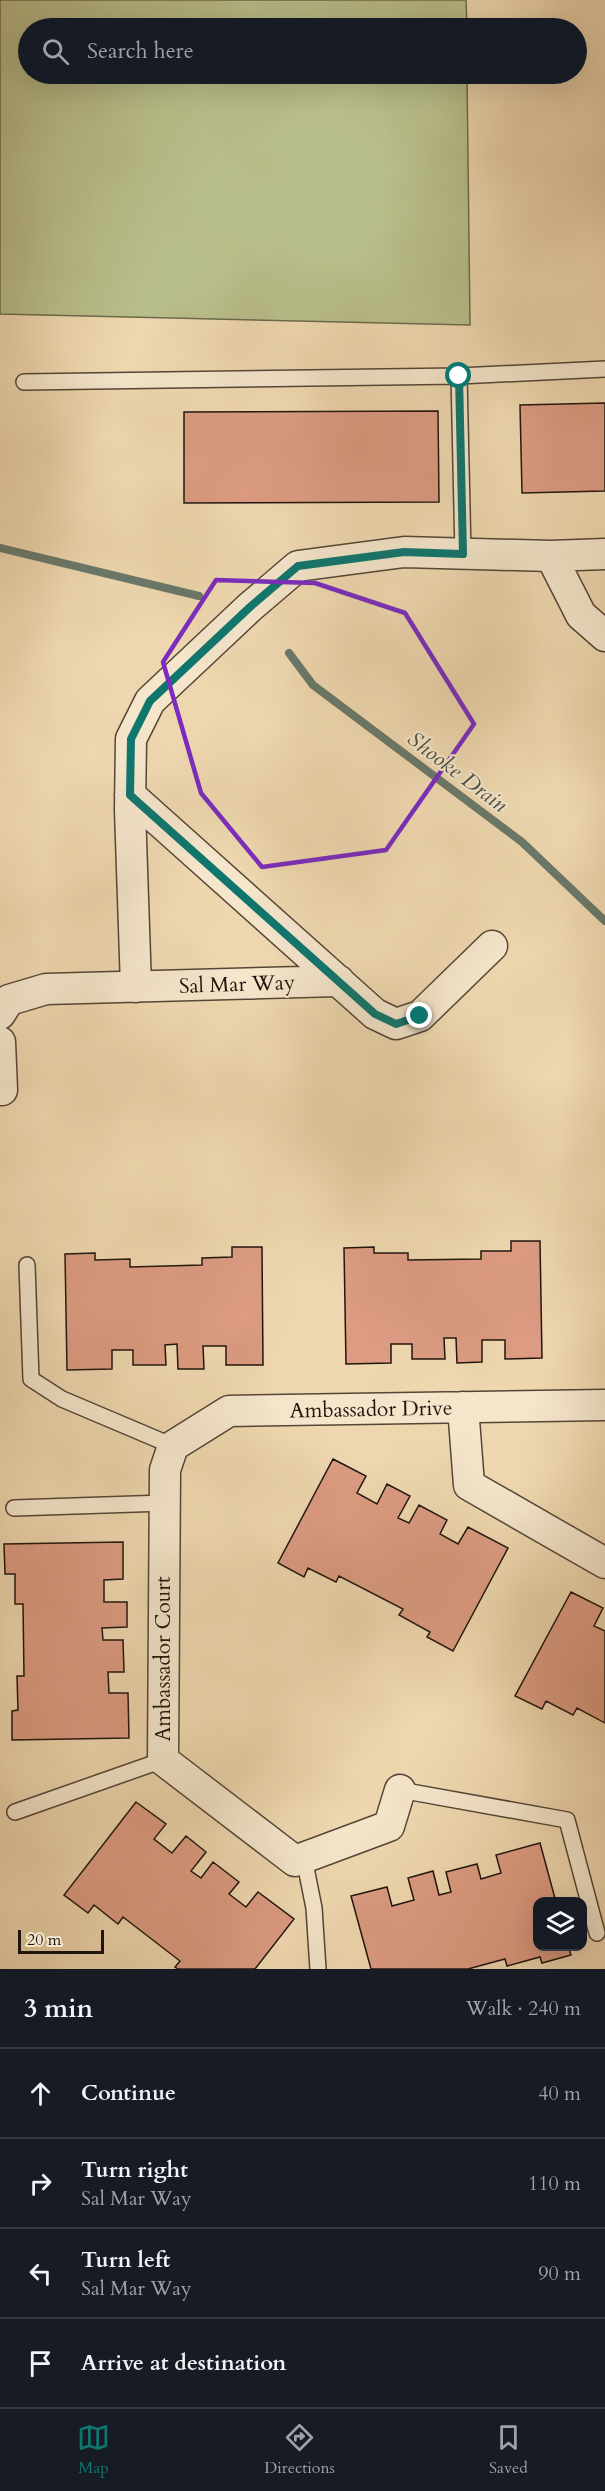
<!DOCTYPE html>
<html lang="en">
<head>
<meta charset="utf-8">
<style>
  :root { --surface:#171b24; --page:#242831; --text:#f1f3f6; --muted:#9ea1a6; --line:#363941; --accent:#0f766e }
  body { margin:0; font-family:Cardo,serif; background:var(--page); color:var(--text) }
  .controls { position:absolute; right:18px; bottom:18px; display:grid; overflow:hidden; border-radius:12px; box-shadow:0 6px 24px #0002 }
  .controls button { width:54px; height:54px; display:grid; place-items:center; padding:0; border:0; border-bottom:2px solid var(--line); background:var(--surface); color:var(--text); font:30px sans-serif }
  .scale { position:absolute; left:18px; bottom:15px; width:86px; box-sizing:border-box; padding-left:6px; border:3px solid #20160e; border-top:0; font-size:16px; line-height:21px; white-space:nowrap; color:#20160e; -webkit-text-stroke:4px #f4e5cb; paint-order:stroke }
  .stop { position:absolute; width:18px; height:18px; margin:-14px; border:4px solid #0f766e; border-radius:50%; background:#fff }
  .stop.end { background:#0f766e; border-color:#fff; box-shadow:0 2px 6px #0008 }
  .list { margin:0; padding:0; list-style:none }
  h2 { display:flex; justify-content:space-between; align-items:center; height:78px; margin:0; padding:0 24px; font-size:26px }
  h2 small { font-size:20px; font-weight:400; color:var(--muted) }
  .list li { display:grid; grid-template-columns:39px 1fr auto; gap:18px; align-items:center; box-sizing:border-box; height:90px; padding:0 24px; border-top:2px solid var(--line) }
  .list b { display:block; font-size:22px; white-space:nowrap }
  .list p { margin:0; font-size:20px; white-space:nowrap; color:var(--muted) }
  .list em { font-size:20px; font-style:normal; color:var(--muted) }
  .icon { flex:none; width:33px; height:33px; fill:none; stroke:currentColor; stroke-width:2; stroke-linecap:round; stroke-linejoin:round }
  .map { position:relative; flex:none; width:605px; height:1969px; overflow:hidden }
  .search { position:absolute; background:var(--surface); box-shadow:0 6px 24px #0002; left:18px; right:18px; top:18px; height:66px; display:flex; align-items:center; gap:15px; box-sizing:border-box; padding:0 21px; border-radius:33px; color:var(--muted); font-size:22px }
  .sheet { height:438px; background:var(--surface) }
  nav { display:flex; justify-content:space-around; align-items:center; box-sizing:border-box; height:84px; border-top:2px solid var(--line); background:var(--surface); font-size:16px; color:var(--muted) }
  nav a { display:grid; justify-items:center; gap:3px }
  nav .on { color:var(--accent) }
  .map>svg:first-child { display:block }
  .green { fill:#b8be8b; stroke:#6c6a4c; stroke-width:1.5 }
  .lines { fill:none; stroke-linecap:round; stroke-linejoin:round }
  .stream { stroke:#69786a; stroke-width:8 }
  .building { fill:#dc9b82; stroke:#20160e; stroke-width:1.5 }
  .lane-casing { stroke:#544636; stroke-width:18 }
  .street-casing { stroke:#544636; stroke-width:33 }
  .lane { stroke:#f4e5cb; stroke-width:15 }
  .street { stroke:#f4e5cb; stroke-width:30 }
  .route { stroke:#0f766e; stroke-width:8 }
  .marked { fill:none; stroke:#7b2cbf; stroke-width:4.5; stroke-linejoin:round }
  .labels { text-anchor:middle; stroke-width:4.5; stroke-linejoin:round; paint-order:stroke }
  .street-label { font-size:21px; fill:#20160e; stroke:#f4e5cb }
  .water-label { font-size:22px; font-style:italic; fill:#4b4f44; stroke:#f4e5cb }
</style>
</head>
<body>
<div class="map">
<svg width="605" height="1969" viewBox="0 0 605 1969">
  <rect width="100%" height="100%" fill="#eed7af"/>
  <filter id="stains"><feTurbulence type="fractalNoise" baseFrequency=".00333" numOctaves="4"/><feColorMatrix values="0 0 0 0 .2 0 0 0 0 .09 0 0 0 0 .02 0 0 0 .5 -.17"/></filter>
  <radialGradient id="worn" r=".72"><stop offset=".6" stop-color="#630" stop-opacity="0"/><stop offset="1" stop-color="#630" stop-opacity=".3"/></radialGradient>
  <!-- green -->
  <path class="green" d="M0,0H466L467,28H28V74H467L470,325L0,314Z"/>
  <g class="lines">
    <!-- stream -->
    <path class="stream" d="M0,548L199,596
      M289,653L313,685L522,842L605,921"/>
  </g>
  <!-- building -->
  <path class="building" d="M605,403V491L522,493L520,405Z
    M438,411L439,502L184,503V412Z
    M511,1241H540L542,1358L505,1359V1340H482V1362L457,1363L456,1338H444L445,1359H412V1344H391V1363L346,1364L344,1248L374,1247V1253H408V1260L481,1259V1251H511Z
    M232,1247H262L263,1365H226V1346H203L204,1369H178L177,1344L165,1345L166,1365H133V1350H112V1369L67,1370L65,1254L95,1253V1260L130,1259V1267L202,1265V1258L232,1257Z
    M333,1459L366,1476L357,1493L377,1504L387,1484L410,1496L398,1518L409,1523L419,1505L447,1520L440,1534L458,1544L468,1527L508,1548L453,1651L427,1637L430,1632L399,1615L403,1609L339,1576L336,1582L308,1568L304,1577L278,1563Z
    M123,1542V1579L104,1580V1602H127V1627L102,1628L103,1640H123L124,1672H108L109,1693H128L129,1738L12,1740V1711L18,1710L17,1676H24L23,1604H15V1574H5L4,1544Z
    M571,1592L603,1608L594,1626L605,1631V1723L577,1708L573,1715L546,1701L542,1709L515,1696Z
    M136,1802L166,1824L154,1839L172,1853L186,1836L206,1852L191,1871L201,1878L213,1862L239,1882L229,1894L246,1907L258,1892L294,1919L255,1969H178L175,1967L180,1961L123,1917L118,1924L94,1905L88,1913L64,1895Z
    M540,1843L556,1902H538V1946H568L571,1955L542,1963L540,1957L507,1966L505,1959L468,1969H371L351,1896L387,1887L392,1906L414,1900L408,1878L433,1871L439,1895L451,1892L446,1872L477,1864L481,1879L501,1873L496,1855Z"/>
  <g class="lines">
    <!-- lane casing -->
    <g class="lane-casing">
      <path id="lane" d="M459,376L463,554
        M24,382L459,376L605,369
        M27,1265L31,1379L62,1399L173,1446
        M14,1508L165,1503
        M400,1790L567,1820L597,1933
        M15,1812L163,1760
        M304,1858L314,1908L318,1969"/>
    </g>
    <!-- street casing -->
    <g class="street-casing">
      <path id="street" d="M551,556L581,615L605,636
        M130,795L375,1014L396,1024L420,1016L492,946
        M136,987L130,810L131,739L150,701L250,607L298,566L404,552L551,556L605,554
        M0,1014L9,1000L46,989L339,981
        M0,1042L2,1090
        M463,1407L469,1485L605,1563
        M400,1790L389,1826L295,1861L163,1760L165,1470L173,1446L229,1411L605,1405"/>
    </g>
    <!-- lane -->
    <use href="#lane" class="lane"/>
    <!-- street -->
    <use href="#street" class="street"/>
  </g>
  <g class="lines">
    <!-- route -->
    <path class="route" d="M420,1016L396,1024L375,1014L130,795L131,739L150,701L250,607L298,566L404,552L463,554L459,376"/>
  </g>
  <!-- marked area -->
  <path class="marked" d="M216,580L315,583L405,613L474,724L386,850L262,867L201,793L163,662Z"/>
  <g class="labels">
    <!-- street labels -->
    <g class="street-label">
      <text transform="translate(237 984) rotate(-2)" y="7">Sal Mar Way</text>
      <text transform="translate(371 1409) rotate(-1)" y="7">Ambassador Drive</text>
      <text transform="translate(163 1659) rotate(-90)" y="7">Ambassador Court</text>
    </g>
    <!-- water labels -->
    <g class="water-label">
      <text transform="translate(458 771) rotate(37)" y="8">Shooke Drain</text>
    </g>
  </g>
  <rect width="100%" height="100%" filter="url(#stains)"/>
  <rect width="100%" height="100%" fill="url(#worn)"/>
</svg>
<div class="controls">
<button><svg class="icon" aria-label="layers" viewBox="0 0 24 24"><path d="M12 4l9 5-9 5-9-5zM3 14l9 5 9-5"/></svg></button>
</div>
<div class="scale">20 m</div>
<div class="stop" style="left:459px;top:376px"></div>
<div class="stop end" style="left:420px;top:1016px"></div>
<div class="search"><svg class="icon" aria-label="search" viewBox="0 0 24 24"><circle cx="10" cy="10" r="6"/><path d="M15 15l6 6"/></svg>Search here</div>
</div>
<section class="sheet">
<h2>3 min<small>Walk · 240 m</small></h2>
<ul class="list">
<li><svg class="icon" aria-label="ahead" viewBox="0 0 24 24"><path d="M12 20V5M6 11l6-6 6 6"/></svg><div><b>Continue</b></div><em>40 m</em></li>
<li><svg class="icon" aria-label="right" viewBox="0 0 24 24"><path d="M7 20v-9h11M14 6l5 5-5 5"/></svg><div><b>Turn right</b><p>Sal Mar Way</p></div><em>110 m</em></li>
<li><svg class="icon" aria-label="left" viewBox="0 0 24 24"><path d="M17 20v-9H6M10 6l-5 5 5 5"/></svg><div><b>Turn left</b><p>Sal Mar Way</p></div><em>90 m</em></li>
<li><svg class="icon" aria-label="arrive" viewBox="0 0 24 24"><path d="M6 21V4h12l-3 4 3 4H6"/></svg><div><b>Arrive at destination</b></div></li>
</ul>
</section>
<nav>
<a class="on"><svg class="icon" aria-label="map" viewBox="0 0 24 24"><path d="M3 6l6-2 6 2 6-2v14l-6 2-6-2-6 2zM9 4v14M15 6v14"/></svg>Map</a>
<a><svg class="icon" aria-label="directions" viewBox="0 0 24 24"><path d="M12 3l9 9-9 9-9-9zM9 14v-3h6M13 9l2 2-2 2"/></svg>Directions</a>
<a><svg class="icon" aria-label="saved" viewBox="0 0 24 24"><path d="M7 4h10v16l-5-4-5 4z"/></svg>Saved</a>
</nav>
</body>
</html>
